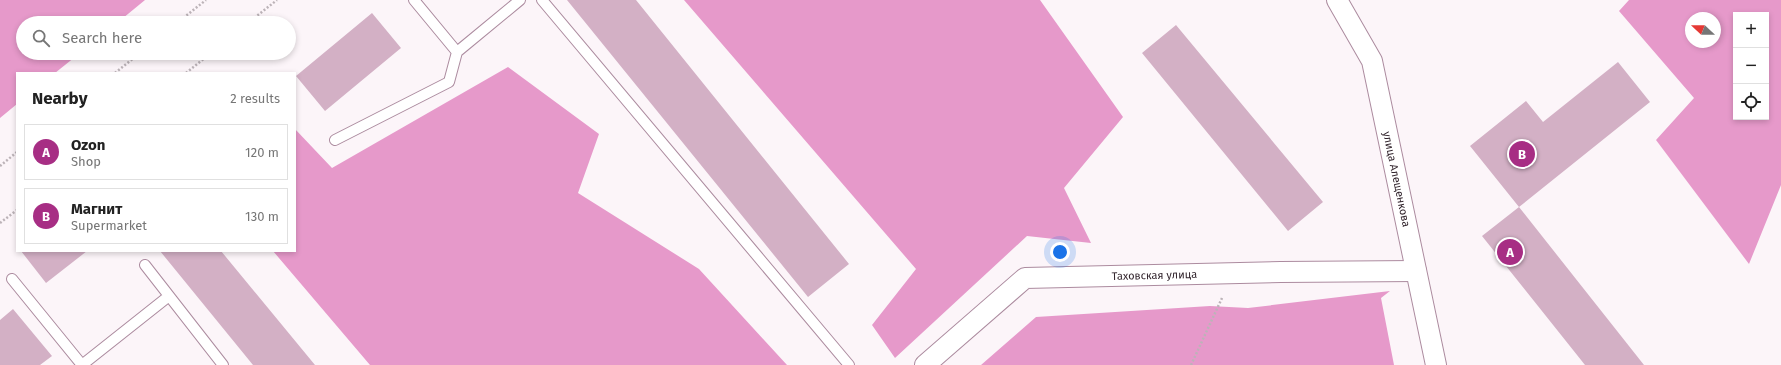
<!DOCTYPE html>
<html lang="en">
<head>
<meta charset="utf-8">
<style>
  :root { --surface:#fff; --page:#f6f6f6; --text:#222; --muted:#767676; --line:#e0e0e0; --accent:#a72e84 }
  body { margin:0; font-family:"Fira Sans",sans-serif; background:var(--page); color:var(--text) }
  .controls { position:absolute; right:12px; top:12px; display:grid; overflow:hidden; border-radius:0px; box-shadow:0 2px 6px #0003 }
  .controls button { width:36px; height:36px; display:grid; place-items:center; padding:0; border:0; border-bottom:1px solid var(--line); background:var(--surface); color:var(--text); font:20px sans-serif }
  .compass { position:absolute; left:1685px; top:12px; width:36px; height:36px; border-radius:50%; background:var(--surface); box-shadow:0 2px 6px #0003; rotate:292deg }
  .you { position:absolute; left:1060px; top:252px; width:14px; height:14px; margin:-10px; border:3px solid #fff; border-radius:50%; background:#1a73e8; box-shadow:0 0 0 6px #1a73e833 }
  .badge { display:grid; place-items:center; width:26px; height:26px; border-radius:50%; background:var(--accent); color:#fff; font-size:13px; font-weight:700 }
  .pin { position:absolute; translate:-50% -50%; border:2px solid #fff; box-shadow:0 1px 4px #0006 }
  .list { margin:0; padding:0; list-style:none }
  h2 { display:flex; justify-content:space-between; align-items:center; height:52px; margin:0; padding:0 16px; font-size:17px }
  h2 small { font-size:13px; font-weight:400; color:var(--muted) }
  .list li { display:grid; grid-template-columns:26px 1fr auto; gap:12px; align-items:center; box-sizing:border-box; height:56px; margin:0 8px 8px; padding:0 8px; border:1px solid var(--line); border-radius:0px }
  .list b { display:block; font-size:15px; white-space:nowrap }
  .list p { margin:0; font-size:13px; white-space:nowrap; color:var(--muted) }
  .list em { font-size:13px; font-style:normal; color:var(--muted) }
  .icon { flex:none; width:22px; height:22px; fill:none; stroke:currentColor; stroke-width:2; stroke-linecap:round; stroke-linejoin:round }
  .map { position:relative; flex:none; width:1781px; height:365px; overflow:hidden }
  .search { position:absolute; background:var(--surface); box-shadow:0 2px 6px #0003; left:16px; top:16px; width:280px; height:44px; display:flex; align-items:center; gap:10px; box-sizing:border-box; padding:0 14px; border-radius:22px; color:var(--muted); font-size:15px }
  .panel { position:absolute; background:var(--surface); box-shadow:0 2px 6px #0003; left:16px; top:72px; width:280px; height:180px; border-radius:0px }
  .map>svg:first-child { display:block }
  .forest { fill:#e699ca; fill-rule:evenodd }
  .building { fill:#d3b0c5 }
  .lines { fill:none; stroke-linecap:round; stroke-linejoin:round }
  .lane-casing { stroke:#ac8b9f; stroke-width:12 }
  .street-casing { stroke:#ac8b9f; stroke-width:22 }
  .path { stroke:#bcb3b8; stroke-width:2.5; stroke-dasharray:2 2; stroke-linecap:butt }
  .lane { stroke:#fff; stroke-width:10 }
  .street { stroke:#fff; stroke-width:20 }
  .labels { text-anchor:middle; stroke-width:3.5; stroke-linejoin:round; paint-order:stroke }
  .street-label { font-size:11px; fill:#32252d; stroke:#fff }
</style>
</head>
<body>
<div class="map">
<svg width="1781" height="365" viewBox="0 0 1781 365">
  <rect width="100%" height="100%" fill="#fcf5f9"/>
  <!-- forest -->
  <path class="forest" d="M0,0H145L117,23H23V53H80L55,73H17V104L0,118Z
    M684,0H1040L1123,117L1064,188L1091,243L1027,236L895,358L872,325L916,269Z
    M1629,0H1781V185L1749,264L1656,140L1694,98L1619,11ZM1736,15H1766V117H1736ZM1691,18H1715V42H1691Z
    M508,67L599,134L578,193L699,269L787,365H370L273,251H295V129L332,168Z
    M1390,291L1381,298L1394,365H981L1036,317L1210,306L1248,308Z"/>
  <!-- building -->
  <path class="building" d="M567,0H636L849,264L808,297Z
    M372,13L401,48L325,111L296,76Z
    M1176,25L1323,202L1288,231L1142,53Z
    M1618,62L1650,102L1519,207L1644,365H1585L1482,236L1519,207L1470,146L1526,101L1543,122Z
    M21,251H87L46,283Z
    M160,251H221L315,365H253Z
    M13,309L52,356L40,365H0V320Z"/>
  <g class="lines">
    <!-- lane casing -->
    <g class="lane-casing">
      <path id="lane" d="M414,0L457,52
        M542,0L849,365
        M335,140L449,82L457,52L520,0
        M145,265L223,365
        M12,279L82,365
        M82,365L169,296"/>
    </g>
    <!-- street casing -->
    <g class="street-casing">
      <g id="street">
        <path id="s1" d="M1337,0L1372,61L1436,365"/>
        <path id="s2" d="M925,365L1025,278L1281,272L1416,271"/>
      </g>
    </g>
    <!-- path -->
    <path class="path" d="M177,23L206,0
      M248,23L277,0
      M115,73L140,53
      M186,73L211,53
      M0,166L17,152
      M0,223L17,210
      M1191,365L1222,298"/>
    <!-- lane -->
    <use href="#lane" class="lane"/>
    <!-- street -->
    <use href="#street" class="street"/>
  </g>
  <g class="labels">
    <!-- street labels -->
    <g class="street-label">
      <text dy="4" stroke="none"><textPath href="#s1" startOffset="191">улица Алещенкова</textPath></text>
      <text dy="4" stroke="none"><textPath href="#s2" startOffset="262">Таховская улица</textPath></text>
    </g>
  </g>
</svg>
<div class="controls">
<button>+</button>
<button>−</button>
<button><svg class="icon" aria-label="locate" viewBox="0 0 24 24"><circle cx="12" cy="12" r="6"/><path d="M12 2v4M12 18v4M2 12h4M18 12h4"/></svg></button>
</div>
<svg class="compass" viewBox="-18 -18 36 36"><path d="M0-13l5 13h-10z" fill="#e53935"/><path d="M0 13l5-13h-10z" fill="#767676"/></svg>
<div class="you"></div>
<div class="pin badge" style="left:1510px;top:252px">A</div>
<div class="pin badge" style="left:1522px;top:154px">B</div>
<div class="search"><svg class="icon" aria-label="search" viewBox="0 0 24 24"><circle cx="10" cy="10" r="6"/><path d="M15 15l6 6"/></svg>Search here</div>
<section class="panel">
<h2>Nearby<small>2 results</small></h2>
<ul class="list">
<li><span class="badge">A</span><div><b>Ozon</b><p>Shop</p></div><em>120 m</em></li>
<li><span class="badge">B</span><div><b>Магнит</b><p>Supermarket</p></div><em>130 m</em></li>
</ul>
</section>
</div>
</body>
</html>
